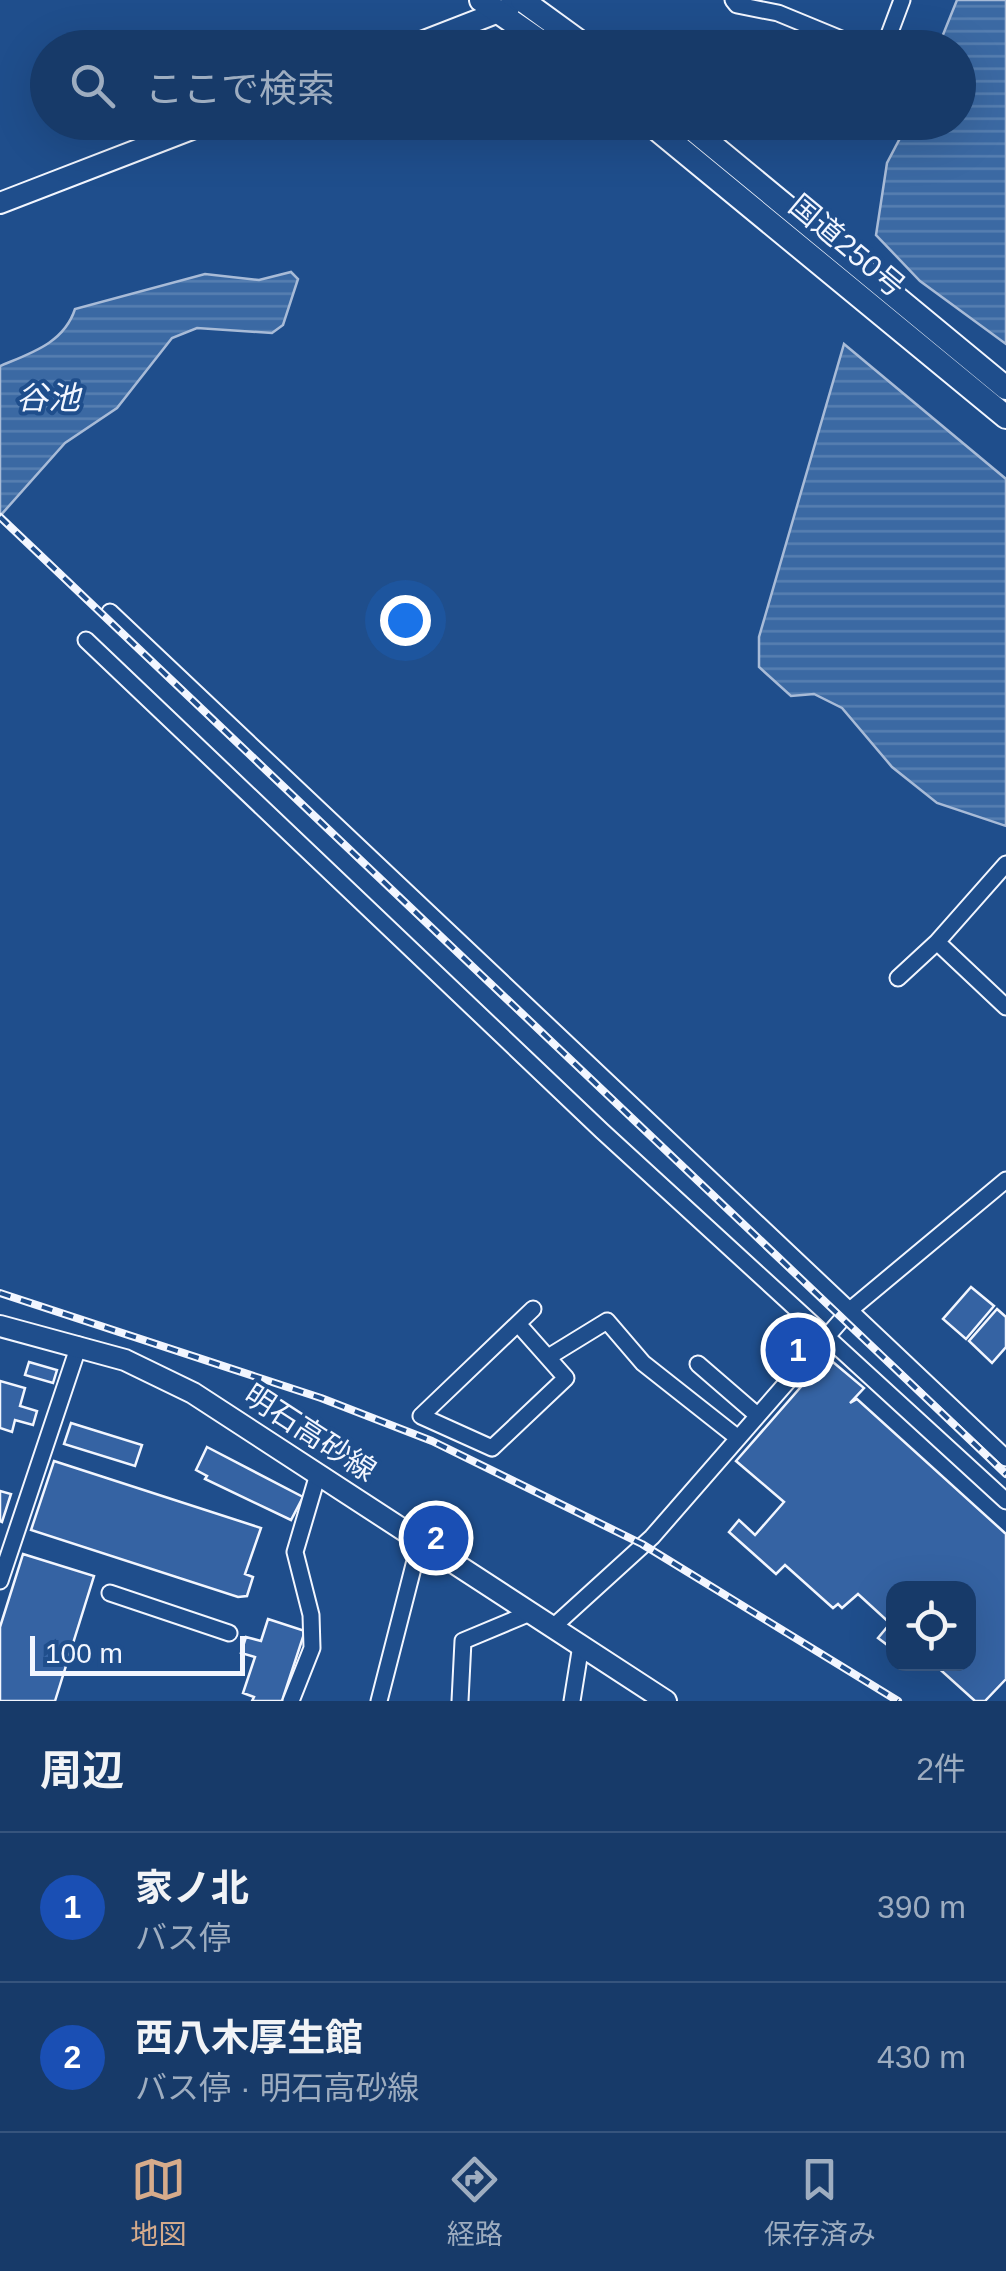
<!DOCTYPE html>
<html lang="ja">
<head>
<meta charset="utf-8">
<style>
  :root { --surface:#173a69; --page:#244571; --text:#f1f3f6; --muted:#9eadc0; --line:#36547d; --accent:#d6ab8b }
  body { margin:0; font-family:Arial,"Noto Sans JP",sans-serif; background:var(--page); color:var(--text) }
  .controls { position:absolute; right:30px; bottom:30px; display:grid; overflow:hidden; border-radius:20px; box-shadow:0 10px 40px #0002 }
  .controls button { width:90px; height:90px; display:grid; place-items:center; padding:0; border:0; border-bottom:2px solid var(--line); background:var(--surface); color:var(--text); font:50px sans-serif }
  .scale { position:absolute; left:30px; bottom:25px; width:215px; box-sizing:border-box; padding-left:10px; border:5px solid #f2f6ff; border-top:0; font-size:28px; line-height:35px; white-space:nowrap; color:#f2f6ff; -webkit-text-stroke:8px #1f4e8c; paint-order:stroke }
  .you { position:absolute; left:405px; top:620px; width:35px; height:35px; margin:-25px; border:8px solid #fff; border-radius:50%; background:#1a73e8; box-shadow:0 0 0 15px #1a73e833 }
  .badge { display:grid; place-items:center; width:65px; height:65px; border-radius:50%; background:var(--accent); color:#fff; font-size:32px; font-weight:700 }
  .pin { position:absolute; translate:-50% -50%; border:5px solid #fff; box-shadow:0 2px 10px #0006 }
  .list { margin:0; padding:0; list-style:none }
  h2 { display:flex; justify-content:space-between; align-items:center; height:130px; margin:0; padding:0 40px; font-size:42px }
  h2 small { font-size:32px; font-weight:400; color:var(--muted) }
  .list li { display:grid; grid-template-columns:65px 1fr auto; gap:30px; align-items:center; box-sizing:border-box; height:150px; padding:0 40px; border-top:2px solid var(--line) }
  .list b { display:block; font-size:38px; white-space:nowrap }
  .list p { margin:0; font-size:32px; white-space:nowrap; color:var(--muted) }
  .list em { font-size:32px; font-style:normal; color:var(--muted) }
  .icon { flex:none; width:55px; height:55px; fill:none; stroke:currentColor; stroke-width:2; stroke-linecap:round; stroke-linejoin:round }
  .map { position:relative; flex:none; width:1006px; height:1701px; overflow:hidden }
  .search { position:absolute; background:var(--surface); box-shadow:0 10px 40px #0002; left:30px; right:30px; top:30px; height:110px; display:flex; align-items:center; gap:25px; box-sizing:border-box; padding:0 35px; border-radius:55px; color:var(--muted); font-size:38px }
  .sheet { height:430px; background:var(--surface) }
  nav { display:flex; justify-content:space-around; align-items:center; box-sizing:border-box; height:140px; border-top:2px solid var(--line); background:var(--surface); font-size:28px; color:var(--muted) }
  nav a { display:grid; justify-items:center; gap:5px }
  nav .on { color:var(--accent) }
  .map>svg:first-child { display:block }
  .water { fill:url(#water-rules); stroke:#a8bbd7; stroke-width:2.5 }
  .building { fill:#3563a3; stroke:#f2f6ff; stroke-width:2.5 }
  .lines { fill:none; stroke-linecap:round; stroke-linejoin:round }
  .minor-casing { stroke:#f2f6ff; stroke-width:19 }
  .major-casing { stroke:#f2f6ff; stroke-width:24 }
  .highway-casing { stroke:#f2f6ff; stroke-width:26 }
  .minor { stroke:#1f4e8c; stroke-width:15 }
  .major { stroke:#1f4e8c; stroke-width:20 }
  .highway { stroke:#1f4e8c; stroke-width:22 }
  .rail-casing { stroke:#f2f6ff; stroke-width:8 }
  .rail { stroke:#1f4e8c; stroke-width:4; stroke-dasharray:11; stroke-linecap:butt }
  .labels { text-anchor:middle; stroke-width:8; stroke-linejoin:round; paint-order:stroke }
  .street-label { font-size:30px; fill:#f2f6ff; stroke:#1f4e8c }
  .water-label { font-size:32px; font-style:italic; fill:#f2f6ff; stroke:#1f4e8c }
</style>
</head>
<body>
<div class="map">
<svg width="1006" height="1701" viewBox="0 0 1006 1701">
  <defs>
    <pattern id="water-rules" width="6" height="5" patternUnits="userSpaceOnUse" patternTransform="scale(2.5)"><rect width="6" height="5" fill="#3b69a3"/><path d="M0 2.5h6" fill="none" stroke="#587fb1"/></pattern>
  </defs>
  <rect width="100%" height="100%" fill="#1f4e8c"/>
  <!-- water -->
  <path class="water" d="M957,0H1006V344L920,281L876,235L887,163L908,123L958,122V48L938,47Z
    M291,272L298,279L283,325L272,333L197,328L172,338L117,408L65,443L0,516V366C31,353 64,343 75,309L205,274L259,280Z
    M844,344L1006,479V826L937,803L892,767L842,708L814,694L791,696L759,667V637Z"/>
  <!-- building -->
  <path class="building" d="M971,1287L994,1306L966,1339L943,1319Z
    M997,1309L1006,1317V1347L992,1363L969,1341Z
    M827,1357L864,1388L850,1403L857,1399L1006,1534V1679L985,1701H975L934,1664H968V1588H894V1627L858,1594L842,1608L838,1604L833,1608L785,1565L776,1574L729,1532L739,1520L755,1535L784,1502L736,1461Z
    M29,1362L57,1370L53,1383L25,1375Z
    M0,1381L25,1388L20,1406L37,1411L33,1425L15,1420L12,1432L0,1428Z
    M71,1423L142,1445L135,1466L64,1444Z
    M207,1447L303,1497L291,1520L205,1479L207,1476L196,1470Z
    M54,1461L261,1528L245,1574L253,1577L247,1596L238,1597L31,1530Z
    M0,1491L11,1494L2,1522L0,1521Z
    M23,1554L94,1576L55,1701H0V1627Z
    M268,1619L305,1631L282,1701H252L254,1697L243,1693L255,1657L241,1653L246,1637L261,1641Z
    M888,1626L894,1631L890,1647L878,1638Z"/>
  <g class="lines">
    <!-- minor casing -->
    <g class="minor-casing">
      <path id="minor" d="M733,0L737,5L778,13L863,48
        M884,48L902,0
        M110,612L1006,1458
        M86,640L602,1131L1006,1501
        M1006,864L937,942L1006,1007
        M898,978L937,942
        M519,1325L566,1378L492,1448L421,1416L533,1309
        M550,1356L607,1321L643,1363L738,1438
        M698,1364L757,1415
        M0,1581L79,1345
        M110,1593L229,1633
        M553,1627L652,1537L850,1310L1006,1180
        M291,1701L312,1648L311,1615L295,1552L318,1474
        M379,1701L420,1541
        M460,1701L463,1641L530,1613
        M572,1701L581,1645"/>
    </g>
    <!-- major casing -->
    <g class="major-casing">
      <path id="major" d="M406,48L509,8
        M0,203L210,122
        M0,1326L125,1360L193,1393L666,1701"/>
    </g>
    <!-- highway casing -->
    <g class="highway-casing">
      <path id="highway" d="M481,0L550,48
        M522,0L588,48
        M648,122L1006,417
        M684,122L1006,388"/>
    </g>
    <!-- minor -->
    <use href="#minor" class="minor"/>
    <!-- major -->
    <use href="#major" class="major"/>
    <!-- highway -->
    <use href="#highway" class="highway"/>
    <!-- rail casing -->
    <g class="rail-casing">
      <path id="rail" d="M0,517L1006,1474
        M0,1293L321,1398L432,1441L642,1544L898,1701"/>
    </g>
    <!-- rail -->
    <use href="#rail" class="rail"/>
  </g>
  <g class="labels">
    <!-- street labels -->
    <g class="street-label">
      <text transform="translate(847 246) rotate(40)" y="10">国道250号</text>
      <text transform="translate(310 1433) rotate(33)" y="10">明石高砂線</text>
    </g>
    <!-- water labels -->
    <g class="water-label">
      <text x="48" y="409">谷池</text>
    </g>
  </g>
</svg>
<div class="controls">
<button><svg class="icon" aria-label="locate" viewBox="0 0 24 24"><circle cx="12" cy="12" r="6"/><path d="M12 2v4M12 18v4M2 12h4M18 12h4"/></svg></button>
</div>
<div class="scale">100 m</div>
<div class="you"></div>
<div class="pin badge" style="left:798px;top:1350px;background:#1a4fb4">1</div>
<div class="pin badge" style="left:436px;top:1538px;background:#1a4fb4">2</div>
<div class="search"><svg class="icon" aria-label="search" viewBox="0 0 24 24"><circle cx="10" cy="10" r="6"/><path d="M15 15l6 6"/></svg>ここで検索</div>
</div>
<section class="sheet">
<h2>周辺<small>2件</small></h2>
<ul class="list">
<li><span class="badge" style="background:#1a4fb4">1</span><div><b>家ノ北</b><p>バス停</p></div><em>390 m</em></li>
<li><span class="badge" style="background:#1a4fb4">2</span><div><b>西八木厚生館</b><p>バス停 · 明石高砂線</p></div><em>430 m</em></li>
</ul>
</section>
<nav>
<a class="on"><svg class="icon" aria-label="map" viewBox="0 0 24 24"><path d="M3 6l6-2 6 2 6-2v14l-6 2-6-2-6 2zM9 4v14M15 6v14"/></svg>地図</a>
<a><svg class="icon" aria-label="directions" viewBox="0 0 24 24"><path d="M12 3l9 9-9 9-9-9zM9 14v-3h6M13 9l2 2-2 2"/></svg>経路</a>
<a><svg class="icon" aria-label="saved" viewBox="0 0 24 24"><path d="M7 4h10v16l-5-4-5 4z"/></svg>保存済み</a>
</nav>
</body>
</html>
